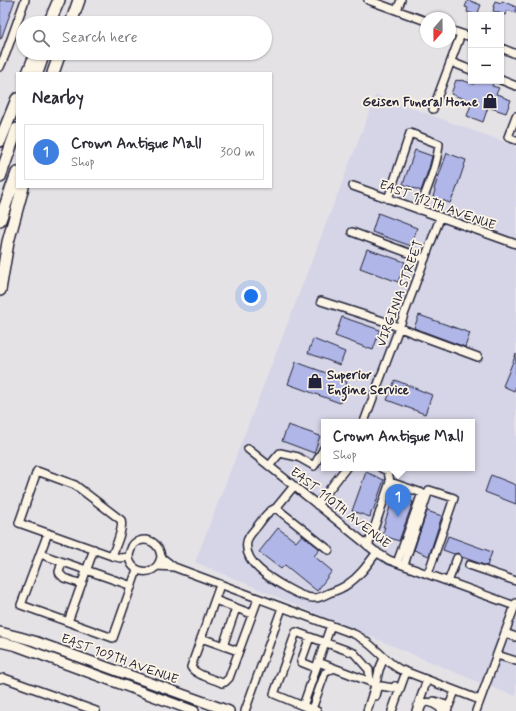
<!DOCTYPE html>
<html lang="en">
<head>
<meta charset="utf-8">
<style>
  :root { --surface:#fff; --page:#f7f7f7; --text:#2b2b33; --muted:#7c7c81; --line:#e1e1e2; --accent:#0f766e }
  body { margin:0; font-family:Mynerve,sans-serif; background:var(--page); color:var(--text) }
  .controls { position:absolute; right:12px; top:12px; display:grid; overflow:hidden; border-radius:0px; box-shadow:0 1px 3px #0004 }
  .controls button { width:36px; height:36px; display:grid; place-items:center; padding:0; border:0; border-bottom:1px solid var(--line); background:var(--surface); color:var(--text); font:20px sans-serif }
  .compass { position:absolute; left:420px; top:12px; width:36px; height:36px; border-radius:50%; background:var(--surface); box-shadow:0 1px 3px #0004; rotate:200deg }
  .you { position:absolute; left:251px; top:296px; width:14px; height:14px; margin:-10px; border:3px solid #fff; border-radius:50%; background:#1a73e8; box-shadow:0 0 0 6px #1a73e833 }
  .badge { display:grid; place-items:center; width:26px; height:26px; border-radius:50%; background:var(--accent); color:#fff; font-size:13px; font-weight:700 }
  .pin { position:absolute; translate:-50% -33px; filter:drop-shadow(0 1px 2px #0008) }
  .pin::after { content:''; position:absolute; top:21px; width:14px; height:12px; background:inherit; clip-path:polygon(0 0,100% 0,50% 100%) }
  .popup { position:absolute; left:321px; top:419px; width:154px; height:52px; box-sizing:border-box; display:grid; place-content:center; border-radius:0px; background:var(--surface); filter:drop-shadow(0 1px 3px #0005); font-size:13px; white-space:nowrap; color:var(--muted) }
  .popup b { font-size:15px; color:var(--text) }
  .popup::after { content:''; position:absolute; left:50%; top:100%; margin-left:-8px; border:8px solid transparent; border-top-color:var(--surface) }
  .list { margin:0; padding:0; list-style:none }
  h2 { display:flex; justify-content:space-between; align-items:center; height:52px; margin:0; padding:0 16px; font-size:17px }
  h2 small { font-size:13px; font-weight:400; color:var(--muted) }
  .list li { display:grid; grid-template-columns:26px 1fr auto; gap:12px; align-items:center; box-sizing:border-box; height:56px; margin:0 8px 8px; padding:0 8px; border:1px solid var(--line); border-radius:0px }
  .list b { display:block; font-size:15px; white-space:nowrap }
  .list p { margin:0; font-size:13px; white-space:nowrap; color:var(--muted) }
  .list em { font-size:13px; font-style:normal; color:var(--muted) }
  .icon { flex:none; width:22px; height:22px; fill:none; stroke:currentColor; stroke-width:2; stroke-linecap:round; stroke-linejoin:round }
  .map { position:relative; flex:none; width:516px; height:711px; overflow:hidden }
  .search { position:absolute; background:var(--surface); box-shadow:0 1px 3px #0004; left:16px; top:16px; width:256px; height:44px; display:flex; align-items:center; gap:10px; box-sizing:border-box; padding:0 14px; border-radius:22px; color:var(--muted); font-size:15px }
  .panel { position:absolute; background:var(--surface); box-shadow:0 1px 3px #0004; left:16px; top:72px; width:256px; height:116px; border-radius:0px }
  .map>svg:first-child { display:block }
  .built { fill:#d5d5e7; fill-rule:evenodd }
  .building { fill:#b0b7e8; stroke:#22223b }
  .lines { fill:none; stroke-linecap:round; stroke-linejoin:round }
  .minor-casing { stroke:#22223b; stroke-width:10 }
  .major-casing { stroke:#22223b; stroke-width:12 }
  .highway-casing { stroke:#22223b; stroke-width:14 }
  .minor { stroke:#fcf5e5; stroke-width:7 }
  .major { stroke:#fcf5e5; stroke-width:9 }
  .highway { stroke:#fcf5e5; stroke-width:11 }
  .labels { text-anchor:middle; stroke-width:3.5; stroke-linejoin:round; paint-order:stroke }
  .poi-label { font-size:13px; font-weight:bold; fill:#22223b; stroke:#fcf5e5; text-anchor:end }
  .street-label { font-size:13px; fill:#22223b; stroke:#fcf5e5 }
</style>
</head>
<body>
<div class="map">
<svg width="516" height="711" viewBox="0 0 516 711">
  <rect width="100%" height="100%" fill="#e5e2e6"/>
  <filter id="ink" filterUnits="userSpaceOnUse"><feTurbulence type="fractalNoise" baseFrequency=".025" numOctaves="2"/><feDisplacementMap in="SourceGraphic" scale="8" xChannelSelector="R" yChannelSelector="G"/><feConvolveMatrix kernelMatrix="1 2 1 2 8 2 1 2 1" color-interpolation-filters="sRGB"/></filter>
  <g filter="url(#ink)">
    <!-- built -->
    <path class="built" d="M376,95L516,146V696L480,683L195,562ZM324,422H472V468H324Z"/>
    <!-- building -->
    <path class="building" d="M0,0H15L1,39H0Z
      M468,0L481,5L477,15L467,12L468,8L465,7Z
      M495,1L501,3L502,1L516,7V13L507,10L505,15L493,11L494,7H493Z
      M456,80L458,81V80L461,81V80L474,84L475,81L482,82V81H494L492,86L499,88L496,94L503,96V97L505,98L511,100L506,113L488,107L483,122L467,116L472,102L451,94Z
      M415,150L432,156L429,168L421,191L403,184Z
      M447,153L466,160L454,196H453L450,203L433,197L435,190L434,189Z
      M378,213L417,228L411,246L372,232Z
      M367,249L405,262L398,282L360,268Z
      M419,315L470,333L465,347L414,328Z
      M342,317L380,330L373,350L335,336Z
      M313,339L345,352L340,365L308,353Z
      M516,354V386L514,391L503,386Z
      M296,362L340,378V379L347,382L340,403L288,384Z
      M395,380L432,395L425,414L387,400Z
      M288,425L320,436L314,453L282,441Z
      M366,472L384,480L373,511L372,510L370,517L352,511Z
      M491,475L516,485V504L485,492Z
      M394,496L413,502L399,541L382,535L385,527H383Z
      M427,511L442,516L429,556L414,550Z
      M278,528L296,542L302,535L320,549L314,556L332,571L317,591L285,565L281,569L259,552Z
      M448,536L492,552L487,566L462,557L458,553L454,554L443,550Z"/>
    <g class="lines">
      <!-- minor casing -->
      <g class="minor-casing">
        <path id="minor" d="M368,0L426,21
          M397,10L401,0
          M450,30L471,37
          M501,48L516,54
          M451,62L471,70
          M0,67L6,53L25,0
          M501,80L516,86
          M433,109L461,34
          M516,116L508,137L516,140
          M353,186L516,244
          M388,199L410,133L439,144C437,166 427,189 419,210
          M352,232L425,259
          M321,301L383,321L413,333L478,357
          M364,422L440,218
          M248,449L376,552L389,560L515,606
          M269,466L280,453L298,457L314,466L324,448
          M381,468L388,471L390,482
          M294,486L276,508L329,550
          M317,505L346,468
          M276,508C268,511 264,517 259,524C255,530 248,535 247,542C243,563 271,579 287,588C294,592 306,599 315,598C319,598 325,595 329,593C335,591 343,588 348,584C360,576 368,564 377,552
          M368,546L390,482L422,493L397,563
          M40,554L48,533
          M112,556C115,547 124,529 121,520L75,485L37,471L19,523L112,556L120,558L129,557
          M62,562L59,572L60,574L64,578L82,584
          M404,565L429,490L454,498L428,574
          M469,565L516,581
          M157,566L174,567L161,557C160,546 151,537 139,541C135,542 132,545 131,549C121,570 155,583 161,557
          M174,567L354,634C372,642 382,659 399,669L480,700
          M448,582L457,558
          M220,585L191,667C195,675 214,679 222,683L225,682L229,678L258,599
          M132,586L40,554L21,605L113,638L137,570
          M215,600L252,614
          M68,622L94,549
          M505,633L516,637
          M310,637L301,662L316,668
          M201,638L238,651
          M223,646L236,608
          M497,655L516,661
          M318,662L376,684
          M0,679L4,678L96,711
          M376,696L378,688L381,686L393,688L395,686
          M434,701L449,706
          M303,706L274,694L296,632L354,653L369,670L370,682
          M312,709L325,673C328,671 331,670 333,668
          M245,711L282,608
          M317,711L303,706L331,625
          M367,711L377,679L379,670L384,658
          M392,711L406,672
          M416,711L427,680
          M420,711C420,709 422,705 423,704C428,699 439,706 442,711
          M447,711L455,691
          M476,711L516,603"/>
      </g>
      <!-- major casing -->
      <g class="major-casing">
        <path id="major" d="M0,632L20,637L34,641L229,711
          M0,642L17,646L194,711"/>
      </g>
      <!-- highway casing -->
      <g class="highway-casing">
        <path id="highway" d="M49,23L59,0
          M71,23L79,0
          M28,73L36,53
          M37,73L44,53
          M53,73L60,53
          M0,141L17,99
          M0,177L17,129
          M0,220L17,173
          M0,290L8,242L23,187"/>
      </g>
      <!-- minor -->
      <use href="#minor" class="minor"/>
      <!-- major -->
      <use href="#major" class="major"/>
      <!-- highway -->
      <use href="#highway" class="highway"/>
    </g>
  </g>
  <!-- icons -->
  <defs>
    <g id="shop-bare" transform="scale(1.2)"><path d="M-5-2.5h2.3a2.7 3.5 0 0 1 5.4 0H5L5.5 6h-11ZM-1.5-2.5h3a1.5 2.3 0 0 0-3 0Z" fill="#22223b" stroke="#fcf5e5" stroke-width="2.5" paint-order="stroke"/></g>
  </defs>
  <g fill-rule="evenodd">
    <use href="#shop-bare" x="490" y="101"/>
    <use href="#shop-bare" x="315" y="381"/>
  </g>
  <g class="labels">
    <!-- poi labels -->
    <g class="poi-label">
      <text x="478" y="106">Geisen Funeral Home</text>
      <text x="327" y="379" text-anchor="start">Superior<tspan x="327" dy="15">Engine Service</tspan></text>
    </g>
    <!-- street labels -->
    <g class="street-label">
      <text transform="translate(438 204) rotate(20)" y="5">EAST 112TH AVENUE</text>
      <text transform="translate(399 293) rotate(-70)" y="5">VIRGINIA STREET</text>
      <text transform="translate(341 507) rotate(38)" y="5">EAST 110TH AVENUE</text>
      <text transform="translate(120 658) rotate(20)" y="5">EAST 109TH AVENUE</text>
    </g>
  </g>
</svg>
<div class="controls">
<button>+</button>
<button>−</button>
</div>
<svg class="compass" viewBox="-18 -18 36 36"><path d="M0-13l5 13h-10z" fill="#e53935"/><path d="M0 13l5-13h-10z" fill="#7c7c81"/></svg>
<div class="you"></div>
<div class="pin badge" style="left:398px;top:517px;background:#3f7fe0">1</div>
<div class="popup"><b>Crown Antique Mall</b>Shop</div>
<div class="search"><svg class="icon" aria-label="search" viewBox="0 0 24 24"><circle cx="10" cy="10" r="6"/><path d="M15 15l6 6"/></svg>Search here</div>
<section class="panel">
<h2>Nearby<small></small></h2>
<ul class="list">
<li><span class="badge" style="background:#3f7fe0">1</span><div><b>Crown Antique Mall</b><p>Shop</p></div><em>300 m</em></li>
</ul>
</section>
</div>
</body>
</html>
